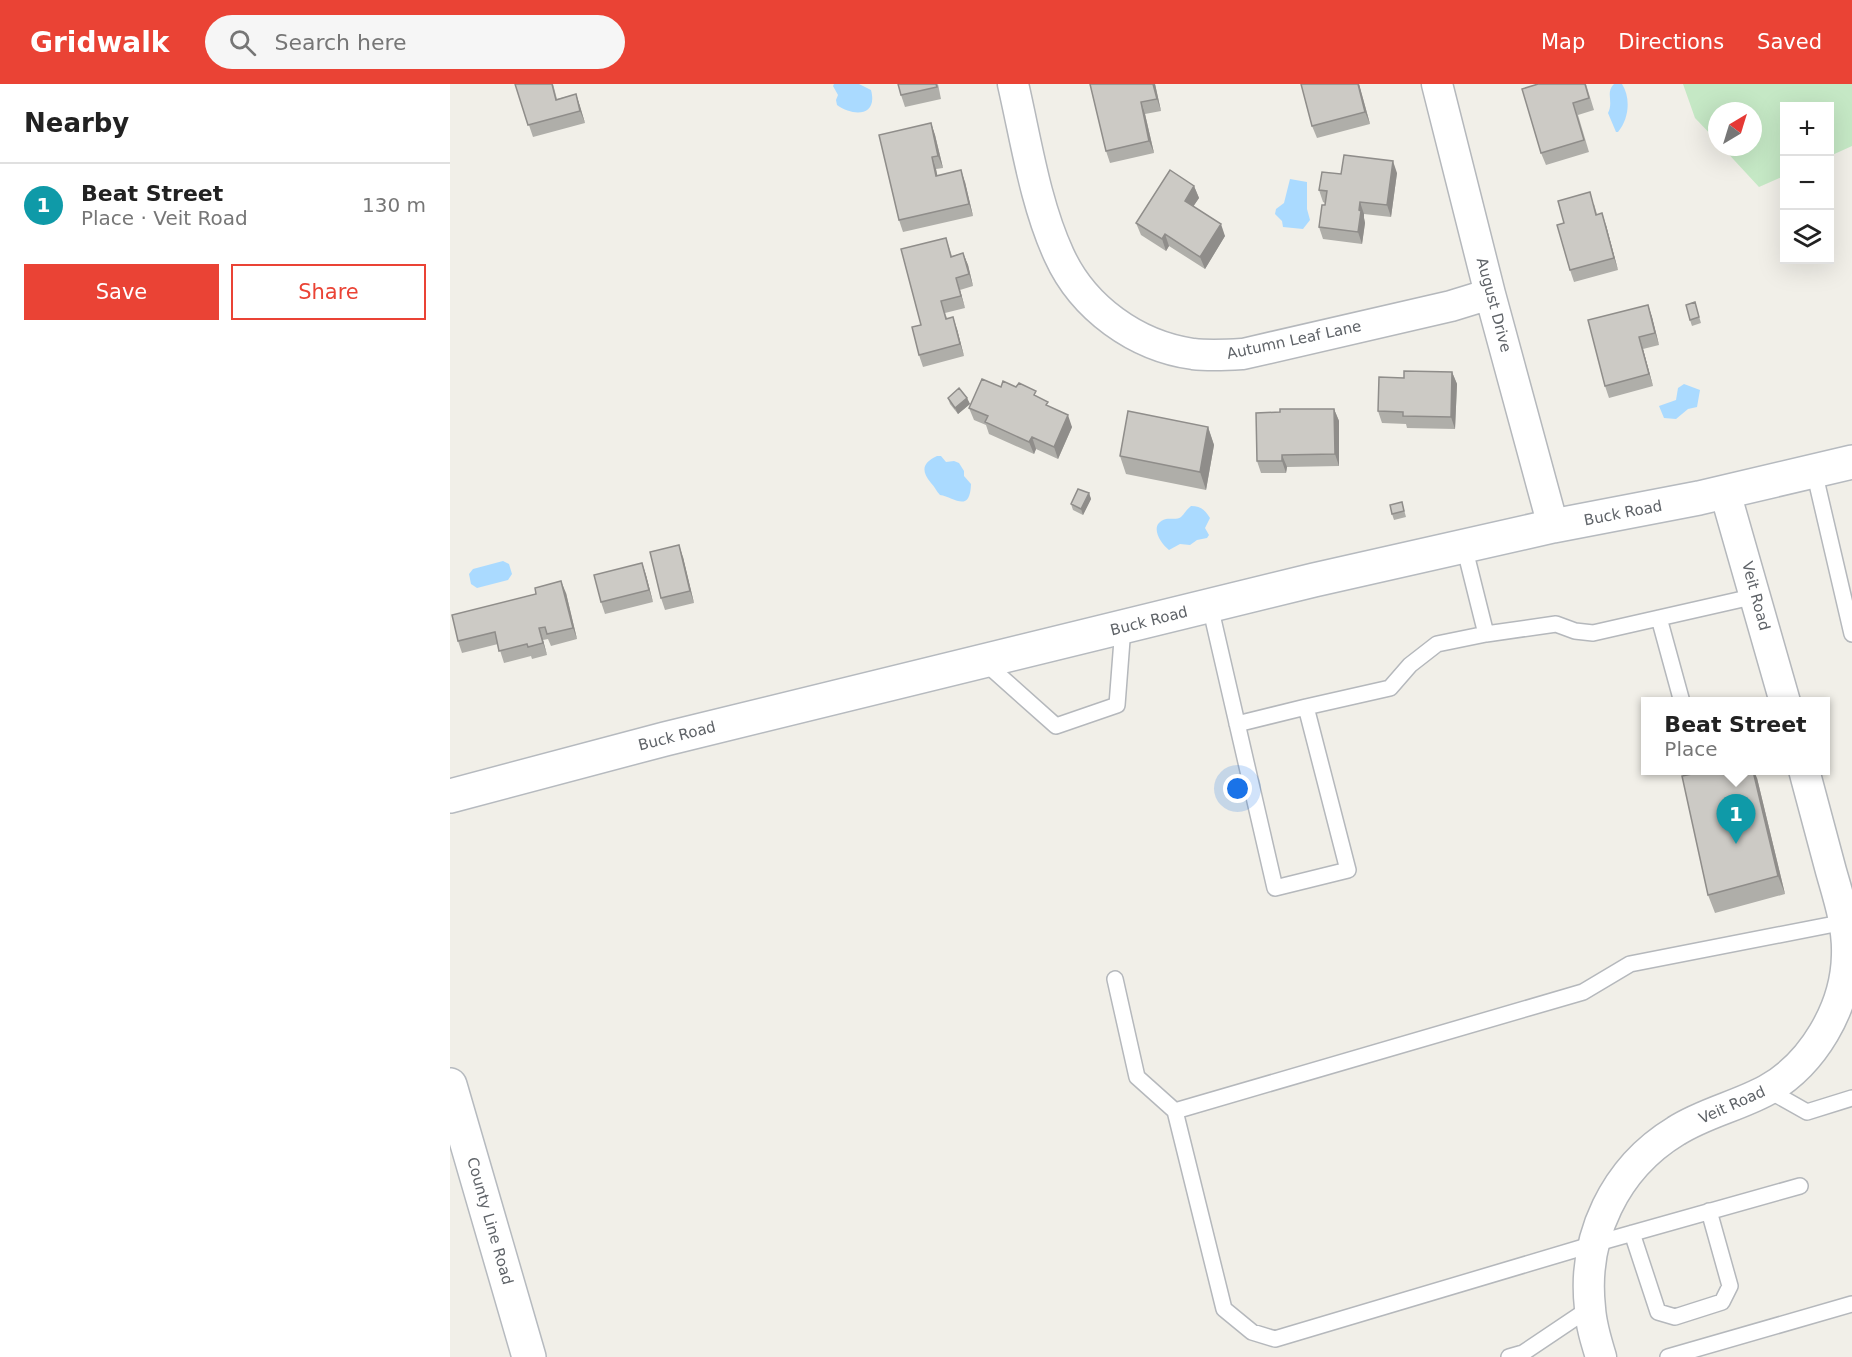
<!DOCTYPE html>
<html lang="en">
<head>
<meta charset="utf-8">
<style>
  :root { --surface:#fff; --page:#f6f6f6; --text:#222; --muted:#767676; --line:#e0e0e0; --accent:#ea4335 }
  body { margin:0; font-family:"DejaVu Sans",sans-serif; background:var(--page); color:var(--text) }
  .controls { position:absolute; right:18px; top:18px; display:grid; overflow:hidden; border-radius:0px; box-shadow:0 6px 24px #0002 }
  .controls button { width:54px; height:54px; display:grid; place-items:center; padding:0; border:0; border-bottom:2px solid var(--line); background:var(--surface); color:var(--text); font:30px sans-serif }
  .compass { position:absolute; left:1258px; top:18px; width:54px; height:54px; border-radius:50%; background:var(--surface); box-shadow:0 6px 24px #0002; rotate:38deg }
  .you { position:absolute; left:788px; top:705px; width:21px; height:21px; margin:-15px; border:4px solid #fff; border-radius:50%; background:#1a73e8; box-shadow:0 0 0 9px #1a73e833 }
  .badge { display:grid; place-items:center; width:39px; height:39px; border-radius:50%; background:var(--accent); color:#fff; font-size:20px; font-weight:700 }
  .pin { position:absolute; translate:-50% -50px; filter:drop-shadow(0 2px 3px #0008) }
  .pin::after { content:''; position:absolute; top:32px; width:21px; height:18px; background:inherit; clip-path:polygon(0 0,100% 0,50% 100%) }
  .popup { position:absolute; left:1191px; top:613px; width:189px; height:78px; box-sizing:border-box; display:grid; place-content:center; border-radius:0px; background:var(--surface); filter:drop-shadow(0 2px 4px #0005); font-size:20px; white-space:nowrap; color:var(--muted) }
  .popup b { font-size:22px; color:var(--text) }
  .popup::after { content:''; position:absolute; left:50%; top:100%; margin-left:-12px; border:12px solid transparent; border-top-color:var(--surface) }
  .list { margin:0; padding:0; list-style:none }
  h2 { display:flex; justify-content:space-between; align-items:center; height:78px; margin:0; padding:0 24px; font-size:26px }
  h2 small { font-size:20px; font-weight:400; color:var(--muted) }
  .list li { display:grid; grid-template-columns:39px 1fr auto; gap:18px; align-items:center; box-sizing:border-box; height:84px; padding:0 24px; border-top:2px solid var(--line) }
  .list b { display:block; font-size:22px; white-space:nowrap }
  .list p { margin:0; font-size:20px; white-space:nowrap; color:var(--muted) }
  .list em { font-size:20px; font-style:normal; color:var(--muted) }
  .actions { display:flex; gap:12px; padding:18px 24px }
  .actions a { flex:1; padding:14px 0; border:2px solid var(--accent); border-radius:0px; text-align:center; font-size:21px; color:var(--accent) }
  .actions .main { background:var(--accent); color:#fff }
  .icon { flex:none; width:33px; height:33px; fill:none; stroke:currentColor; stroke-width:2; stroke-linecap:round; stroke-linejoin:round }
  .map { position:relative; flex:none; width:1402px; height:1273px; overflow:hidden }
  header { display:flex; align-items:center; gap:36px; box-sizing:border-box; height:84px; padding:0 30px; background:var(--accent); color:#fff }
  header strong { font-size:28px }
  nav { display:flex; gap:33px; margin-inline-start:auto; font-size:21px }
  .search { width:420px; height:54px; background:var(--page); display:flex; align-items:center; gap:15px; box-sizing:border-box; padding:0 21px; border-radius:33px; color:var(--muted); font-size:22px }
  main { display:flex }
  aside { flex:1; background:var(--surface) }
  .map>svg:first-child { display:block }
  .green { fill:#c5e8c5 }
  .water { fill:#aadaff }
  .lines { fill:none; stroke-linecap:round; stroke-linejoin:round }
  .lane-casing { stroke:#b5b8bc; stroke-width:18 }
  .street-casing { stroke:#b5b8bc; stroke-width:33 }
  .secondary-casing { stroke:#b6babf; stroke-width:36 }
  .lane { stroke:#fff; stroke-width:15 }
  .street { stroke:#fff; stroke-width:30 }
  .secondary { stroke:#fff; stroke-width:33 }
  .wall { fill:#afaea9 }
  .shaded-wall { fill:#8f8d8a }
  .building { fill:#cccac5; stroke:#8f8d8a; stroke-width:1.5 }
  .labels { text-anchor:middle; stroke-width:6; stroke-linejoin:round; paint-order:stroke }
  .street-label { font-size:15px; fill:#5f6368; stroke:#fff }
</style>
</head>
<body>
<header>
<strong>Gridwalk</strong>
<div class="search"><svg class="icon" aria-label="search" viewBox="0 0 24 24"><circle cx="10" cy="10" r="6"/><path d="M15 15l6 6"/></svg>Search here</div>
<nav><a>Map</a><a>Directions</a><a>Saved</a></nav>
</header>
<main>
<aside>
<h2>Nearby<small></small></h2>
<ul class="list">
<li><span class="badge" style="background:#0f9aa8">1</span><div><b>Beat Street</b><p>Place · Veit Road</p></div><em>130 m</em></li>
</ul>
<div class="actions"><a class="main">Save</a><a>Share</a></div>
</aside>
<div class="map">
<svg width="1402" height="1273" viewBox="0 0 1402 1273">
  <rect width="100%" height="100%" fill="#f1efe8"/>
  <!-- green -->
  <path class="green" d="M1233,0H1402V62L1380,72V22H1334V92L1309,103L1272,63H1303V27H1267V57L1245,34Z"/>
  <!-- water -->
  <path class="water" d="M384,0H409L421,6C428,32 404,33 387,21L386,16L388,11L383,2Z
    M1164,0H1172C1181,14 1179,35 1168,48H1166L1158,29C1164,17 1155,9 1164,0Z
    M840,95L857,98V125L860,136L853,145L833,143L832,137L825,130L826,125L834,119Z
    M1234,300L1250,306L1247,323L1238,325L1226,335L1214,334L1209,322L1226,316L1228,304Z
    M487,372H491L496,378L504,377L509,379L514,387V392L521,400C520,430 504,413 490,411C486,407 485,403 481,399C471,387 472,379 487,372Z
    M741,422C751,422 755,426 760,434L755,444L759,451L757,454L747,456L740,461L730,460L719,466C710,459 698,440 716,435C721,434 727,436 731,433C735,429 737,425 741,422Z
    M53,477L59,480L62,490L58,496L27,504L21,500L19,490L23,485Z"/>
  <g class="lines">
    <!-- lane casing -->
    <g class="lane-casing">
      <path id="lane" d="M1364,387L1402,550
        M760,522L825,804L898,786L856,623L787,640
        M1209,534L1232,618
        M1036,550L1106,540L1125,547L1143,549L1306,512
        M533,577L606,642L667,621L673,543
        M856,623L940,604L960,581L987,560L1036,550L1014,462
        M665,895L687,993L725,1027
        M1318,1006L1357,1028L1402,1014
        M1350,1102L1144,1160L825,1255L802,1248L774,1225L725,1027L1133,908L1180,880L1395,838
        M1182,1149L1208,1228L1225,1233L1272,1218L1280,1202L1259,1127
        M1059,1273L1073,1269L1140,1224
        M1218,1273L1402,1220"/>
    </g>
    <!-- street casing -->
    <g class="street-casing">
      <path id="street" d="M563,0C576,56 585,119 609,171C633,224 686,262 743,270C760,272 776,271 793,270L1001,222L1040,210
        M987,0L1040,210L1103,442
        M1275,408L1335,618
        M1151,1273C1146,1257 1141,1241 1140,1224C1132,1153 1165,1084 1226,1047C1254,1029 1288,1022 1317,1006C1363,980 1396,924 1397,871C1398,842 1389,815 1381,787C1372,754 1363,720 1354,686"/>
    </g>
    <!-- secondary casing -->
    <g class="secondary-casing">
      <path id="secondary" d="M0,712L215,655L864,496L1103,442L1249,414L1402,378
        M0,1001L79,1273"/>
    </g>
    <!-- lane -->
    <use href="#lane" class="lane"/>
    <!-- street -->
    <use href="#street" class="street"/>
    <!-- secondary -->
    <use href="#secondary" class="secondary"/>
  </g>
  <!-- wall -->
  <path class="wall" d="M65,0H103L107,15L126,10L135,39L83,53Z
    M488,0L491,15L455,23L451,11Z
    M640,0H705L711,27L695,30L704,69L660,79L656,67Z
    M851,0H909L920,40L867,54L862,42Z
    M1088,0H1136L1144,26L1128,31L1139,68L1096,81L1091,69Z
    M481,39L485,51L493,84L486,85L487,91L515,98L523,132L453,148L449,136Z
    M947,89L941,133L914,130V134L915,139L912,160L873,155L869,143L875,119L873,118L869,106L891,90Z
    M744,102L749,114L743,122L775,152L755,185L719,162L716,167L691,151L686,139Z
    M1144,120L1147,130L1156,141L1168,186L1124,198L1120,186L1114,139Z
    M496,154L502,172L513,169L518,181L523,202L510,206L515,224L495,229L497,234L507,245L514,272L473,283L469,271L471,241Z
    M1245,218L1251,239L1242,242L1240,236Z
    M1198,221L1202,233L1209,261L1193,265L1203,302L1159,314L1155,302Z
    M1002,288L1007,300L1005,345L957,344L956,340L932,339L928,327L954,294Z
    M551,303L589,314L622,343L608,375L586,365L584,370L539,350L536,341L524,336L519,324Z
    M498,314H517L520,320L508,330L500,320Z
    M884,325L889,337V382L837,383L836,389H811L807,377L830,328Z
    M758,343L764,361L756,406L676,390L670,372Z
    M639,409L641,415L633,431L623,426L621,420Z
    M952,418L956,433L944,436L942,430Z
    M233,473L244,519L215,526L211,514Z
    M192,479L196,491L203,518L155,530L151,518Z
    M116,509L127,555L101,562L98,555L93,556L97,571L82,575L81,572L54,579L48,560L12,569L8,557Z
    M1307,694L1335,810L1265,829L1258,811Z"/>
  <!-- shaded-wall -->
  <path class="shaded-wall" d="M703,0H705L711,27L707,15Z
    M908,0H909L920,40L915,28Z
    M126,10L130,22L135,39L130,27Z
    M691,18L695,30L704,69L699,57Z
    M481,39L485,51L493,84L488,72Z
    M482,73L486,85L490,104L486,92Z
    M943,77L947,89L941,133L937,121Z
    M511,86L515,98L523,132L519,120Z
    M744,102L749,114L739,129L735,117Z
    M910,118L914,130V134L915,139L912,160L908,148Z
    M1152,129L1156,141L1168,186L1164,174Z
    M771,140L775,152L755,185L750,173Z
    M715,150L719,162L716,167L712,155Z
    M513,169L518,181L523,202L519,190Z
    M506,194L510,206L515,224L511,212Z
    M1198,221L1202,233L1209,261L1205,249Z
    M503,233L507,245L514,272L510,260Z
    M1189,253L1193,265L1203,302L1199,290Z
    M1002,288L1007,300L1005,345L1001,333Z
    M517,314L520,320L508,330L505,324Z
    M884,325L889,337V382L885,370Z
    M618,331L622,343L608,375L604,363Z
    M758,343L764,361L756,406L750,388Z
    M582,353L586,365L584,370L579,358Z
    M832,371L837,383L836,389L832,377Z
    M639,409L641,415L633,431L631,425Z
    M229,461L233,473L244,519L240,507Z
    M192,479L196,491L203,518L199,506Z
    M111,497L116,509L127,555L123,544Z
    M89,544L93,556L97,571L93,559Z
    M1303,687H1304L1307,694L1335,810L1328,792Z"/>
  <!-- building -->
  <path class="building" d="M65,0H102L106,16L126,10L130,27L78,41Z
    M448,0H486L487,3L451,11Z
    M640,0H703L707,15L691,18L699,57L656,67Z
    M851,0H908L915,28L862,42Z
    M1088,0H1135L1139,14L1123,19L1134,56L1091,69L1072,5Z
    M481,39L488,72L482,73L486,92L511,86L519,120L449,136L429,51Z
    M894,71L943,77L937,121L910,118L909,126L911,127L908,148L869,143L872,121H875L877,107L869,106L872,88L891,90Z
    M720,86L744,102L735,117L771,140L750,173L715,150L712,155L686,139Z
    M1140,108L1146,131L1152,129L1164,174L1120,186L1107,141L1114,139L1108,117Z
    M496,154L501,173L513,169L519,190L506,194L511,212L491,217L496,235L503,233L510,260L469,271L462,243L471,241L451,165Z
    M1245,218L1249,233L1240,236L1236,221Z
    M1198,221L1205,249L1189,253L1199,290L1155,302L1138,236Z
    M954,287L1002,288L1001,333L953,332V328L928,327L929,293L954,294Z
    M532,295L551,303L553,297L566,303L569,299L586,307L584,311L598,318L596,321L618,331L604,363L582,353L579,358L535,338L538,332L519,324Z
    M509,304L517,314L505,324L498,314Z
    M830,325H884L885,370L832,371V377H807L806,329L830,328Z
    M678,327L758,343L750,388L670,372Z
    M628,405L639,409L631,425L621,420Z
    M952,418L954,427L942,430L940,421Z
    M229,461L240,507L211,514L200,468Z
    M192,479L199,506L151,518L144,491Z
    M111,497L123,544L97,550L95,543L89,544L93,559L78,563L77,560L49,567L45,548L8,557L2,531L86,510L85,504Z
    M1257,687H1303L1328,792L1258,811L1232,692Z"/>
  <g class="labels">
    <!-- street labels -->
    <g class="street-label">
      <text transform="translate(1044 221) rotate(75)" y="5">August Drive</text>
      <text transform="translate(844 256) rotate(-12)" y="5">Autumn Leaf Lane</text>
      <text transform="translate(1173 429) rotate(-11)" y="5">Buck Road</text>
      <text transform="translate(1306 512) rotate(75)" y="5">Veit Road</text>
      <text transform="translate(699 537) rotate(-14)" y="5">Buck Road</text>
      <text transform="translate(227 652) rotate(-14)" y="5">Buck Road</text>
      <text transform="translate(1282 1021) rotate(-24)" y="5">Veit Road</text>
      <text transform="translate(40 1137) rotate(74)" y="5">County Line Road</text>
    </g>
  </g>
</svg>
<div class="controls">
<button>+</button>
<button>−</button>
<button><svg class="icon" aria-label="layers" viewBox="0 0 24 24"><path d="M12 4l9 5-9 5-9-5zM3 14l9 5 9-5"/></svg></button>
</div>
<svg class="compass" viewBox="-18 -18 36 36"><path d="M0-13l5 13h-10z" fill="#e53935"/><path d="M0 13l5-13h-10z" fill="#767676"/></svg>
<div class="you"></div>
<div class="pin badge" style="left:1286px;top:760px;background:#0f9aa8">1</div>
<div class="popup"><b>Beat Street</b>Place</div>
</div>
</main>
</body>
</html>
